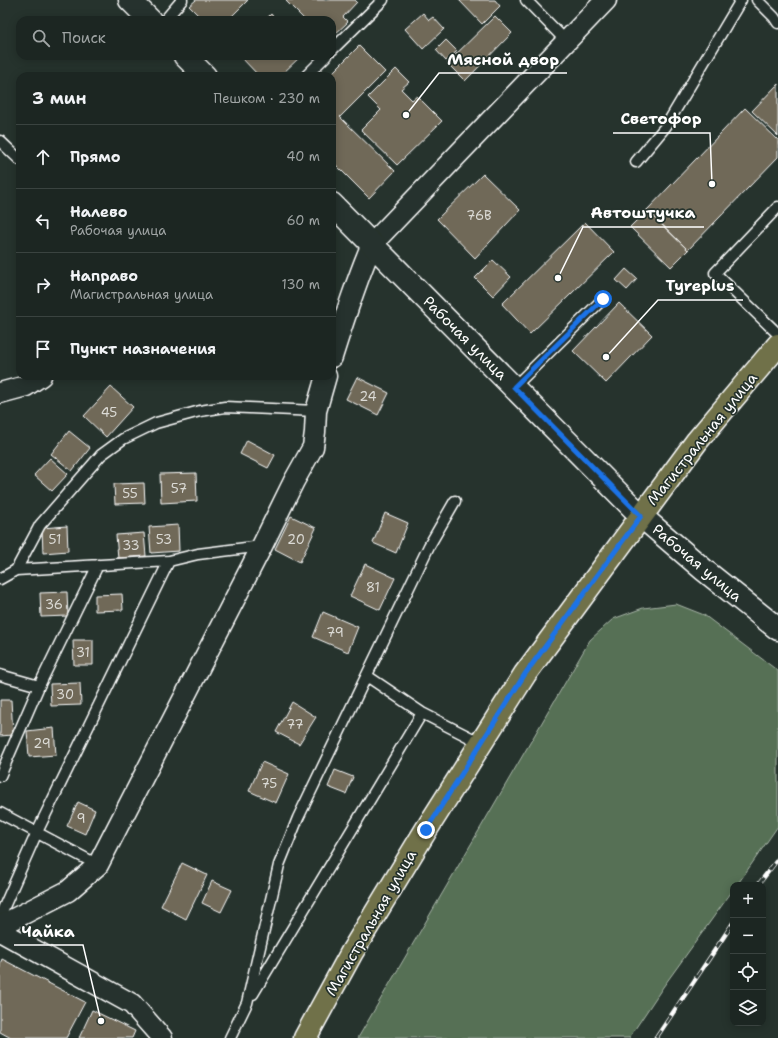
<!DOCTYPE html>
<html lang="ru">
<head>
<meta charset="utf-8">
<style>
  :root { --surface:#1c2622; --page:#29322f; --text:#f1f3f6; --muted:#a0a5a5; --line:#3a4340 }
  body { margin:0; font-family:"Shantell Sans",sans-serif; background:var(--page); color:var(--text) }
  .controls { position:absolute; right:12px; bottom:12px; display:grid; overflow:hidden; border-radius:8px; box-shadow:0 2px 10px #0003 }
  .controls button { width:36px; height:36px; display:grid; place-items:center; padding:0; border:0; border-bottom:1px solid var(--line); background:var(--surface); color:var(--text); font:20px sans-serif }
  .stop { position:absolute; width:12px; height:12px; margin:-9px; border:3px solid #1a73e8; border-radius:50%; background:#fff }
  .stop.end { background:#1a73e8; border-color:#fff; box-shadow:0 1px 4px #0008 }
  .list { margin:0; padding:0; list-style:none }
  h2 { display:flex; justify-content:space-between; align-items:center; height:52px; margin:0; padding:0 16px; font-size:17px }
  h2 small { font-size:13px; font-weight:400; color:var(--muted) }
  .list li { display:grid; grid-template-columns:26px 1fr auto; gap:12px; align-items:center; box-sizing:border-box; height:64px; padding:0 16px; border-top:1px solid var(--line) }
  .list b { display:block; font-size:15px; white-space:nowrap }
  .list p { margin:0; font-size:13px; white-space:nowrap; color:var(--muted) }
  .list em { font-size:13px; font-style:normal; color:var(--muted) }
  .icon { flex:none; width:22px; height:22px; fill:none; stroke:currentColor; stroke-width:2; stroke-linecap:round; stroke-linejoin:round }
  .map { position:relative; flex:none; width:778px; height:1038px; overflow:hidden }
  .search { position:absolute; background:var(--surface); box-shadow:0 2px 10px #0003; left:16px; top:16px; width:320px; height:44px; display:flex; align-items:center; gap:10px; box-sizing:border-box; padding:0 14px; border-radius:12px; color:var(--muted); font-size:15px }
  .panel { position:absolute; background:var(--surface); box-shadow:0 2px 10px #0003; left:16px; top:72px; width:320px; height:308px; border-radius:12px }
  .map>svg:first-child { display:block }
  .green { fill:#566f55; stroke:#aab7aa }
  .building { fill:#706958; stroke:#fff }
  .lines { fill:none; stroke-linecap:round; stroke-linejoin:round }
  .lane-casing { stroke:#fff; stroke-width:13 }
  .street-casing { stroke:#fff; stroke-width:23 }
  .secondary-casing { stroke:#fff; stroke-width:25 }
  .primary-casing { stroke:#fff; stroke-width:25 }
  .lane { stroke:#26332d; stroke-width:10 }
  .street { stroke:#26332d; stroke-width:20 }
  .secondary { stroke:#26332d; stroke-width:22 }
  .primary { stroke:#6f714a; stroke-width:22 }
  .rail-casing { stroke:#fff; stroke-width:4.5 }
  .rail { stroke:#26332d; stroke-width:3; stroke-dasharray:9; stroke-linecap:butt }
  .route { stroke:#1a73e8; stroke-width:5 }
  .labels { text-anchor:middle; stroke-width:3.5; stroke-linejoin:round; paint-order:stroke }
  .number-label { font-size:13px; fill:#dbdad5 }
  .street-label { font-size:15px; fill:#fff; stroke:#26332d }
  .leader { fill:none; stroke:#fff; stroke-width:1.5 }
  .callout-dot { fill:#fff; stroke:#26332d; stroke-width:1.5 }
  .callout-label { font-size:16px; text-anchor:middle; font-weight:bold; fill:#fff; stroke:#26332d; stroke-width:3.5; stroke-linejoin:round; paint-order:stroke }
</style>
</head>
<body>
<div class="map">
<svg width="778" height="1038" viewBox="0 0 778 1038">
  <rect width="100%" height="100%" fill="#26332d"/>
  <filter id="ink" filterUnits="userSpaceOnUse"><feTurbulence type="fractalNoise" baseFrequency=".025" numOctaves="2"/><feDisplacementMap in="SourceGraphic" scale="8" xChannelSelector="R" yChannelSelector="G"/><feConvolveMatrix kernelMatrix="1 2 1 2 8 2 1 2 1" color-interpolation-filters="sRGB"/></filter>
  <g filter="url(#ink)">
    <!-- green -->
    <path class="green" d="M676,604L704,615L778,671V826L737,885H733V890L663,987L629,1038H358L590,640L613,619L643,608Z"/>
    <!-- building -->
    <path class="building" d="M196,0H248L228,20H203L189,6Z
      M288,0H355L357,2L343,17L348,22L332,37V20H305L286,1Z
      M459,0H495L500,6L482,24Z
      M423,13L429,20L433,17L444,29L423,49L405,29Z
      M271,14L276,20H265Z
      M495,16L512,33L465,81L447,63Z
      M446,40L457,51L446,61L436,50Z
      M359,46L385,72L340,117L395,171L369,198L332,161V76H329Z
      M240,56H301L280,76H259Z
      M396,69L409,82L401,89L412,100L417,96L442,121L397,165L361,130L381,110L368,97Z
      M778,84V136L752,111Z
      M745,108L778,140V157L688,250L647,210Z
      M483,174L520,210L475,258L437,219Z
      M647,210L688,250L671,267L630,227Z
      M585,222L614,252L530,334L502,304Z
      M493,260L511,277L493,296L475,278Z
      M626,269L637,279L627,290L616,280Z
      M619,303L652,335L606,383L573,351Z
      M357,377L389,393L378,415L346,399Z
      M111,387L133,407L106,437L84,416Z
      M69,431L90,448L72,471L51,454Z
      M247,440L275,455L268,468L240,454Z
      M50,458L68,474L52,491L34,475Z
      M196,473L197,501L161,503L160,474Z
      M144,483L145,503L115,504L114,484Z
      M385,513L408,523L396,553L373,543Z
      M291,516L316,528L300,562L275,549Z
      M178,525L179,551L151,553L149,527Z
      M67,526L68,551L43,553L42,528Z
      M144,533L146,556L118,558L116,535Z
      M365,564L395,578L380,610L350,596Z
      M67,592L68,616L41,617L40,593Z
      M122,594L123,610L95,611V595Z
      M323,612L358,627L348,652L313,637Z
      M73,640H93V665H74Z
      M80,683L81,705L51,706L50,684Z
      M0,700H11L13,735L0,736Z
      M292,702L316,717L299,744L276,732Z
      M54,728L56,755L29,757L27,731Z
      M262,762L289,774L276,803L249,791Z
      M335,770L353,777L346,794L328,787Z
      M78,802L95,810L85,834L67,826Z
      M182,863L207,875L186,919L161,906Z
      M212,881L232,890L221,912L202,903Z
      M2,959L85,1002L66,1038H11L0,1032V964Z
      M92,1010L135,1031L132,1038H79Z"/>
    <g class="lines">
      <!-- lane casing -->
      <g class="lane-casing">
        <path id="lane" d="M526,0L567,42
          M757,0L774,17L778,23
          M165,20L182,0
          M332,50L383,0
          M306,76L326,56
          M0,141L20,160
          M636,162L666,126L741,0
          M778,207L715,273L778,334
          M514,387L603,299
          M16,570L40,525L101,455L123,439L156,423L200,411L225,407L316,411
          M0,579L16,570L169,561L198,554L262,546
          M0,675L39,686
          M367,676L422,713L481,743
          M0,776L39,686L98,565
          M0,813L98,865
          M0,916L37,832L169,561
          M253,994L422,713
          M230,1038L247,1003L279,865L298,818L429,546L455,501"/>
      </g>
      <!-- street casing -->
      <g class="street-casing">
        <path id="street" d="M332,357C344,319 356,281 372,244L606,0
          M0,393L26,386L41,376
          M0,926L68,891L98,865L262,546L294,481L313,447L315,432L316,411L326,376
          M0,931L132,1004L162,1038"/>
      </g>
      <!-- secondary casing -->
      <g class="secondary-casing">
        <path id="secondary" d="M130,0L150,20
          M185,56L205,76
          M332,204L641,516L704,570L778,629"/>
      </g>
      <!-- primary casing -->
      <g class="primary-casing">
        <path id="primary" d="M305,1038L352,952L426,830L525,674L697,441L778,345"/>
      </g>
      <!-- lane -->
      <use href="#lane" class="lane"/>
      <!-- street -->
      <use href="#street" class="street"/>
      <!-- secondary -->
      <use href="#secondary" class="secondary"/>
      <!-- primary -->
      <use href="#primary" class="primary"/>
      <!-- rail casing -->
      <g class="rail-casing">
        <path id="rail" d="M758,885L778,859
          M656,1038L733,923"/>
      </g>
      <!-- rail -->
      <use href="#rail" class="rail"/>
    </g>
  </g>
  <g class="lines" filter="url(#ink)">
    <!-- route -->
    <path class="route" d="M426,830L525,674L641,516L514,387L603,299"/>
  </g>
  <g class="labels">
    <!-- number labels -->
    <g class="number-label">
      <text x="479" y="220">76В</text>
      <text x="368" y="401">24</text>
      <text x="109" y="417">45</text>
      <text x="179" y="493">57</text>
      <text x="130" y="498">55</text>
      <text x="55" y="544">51</text>
      <text x="164" y="544">53</text>
      <text x="296" y="544">20</text>
      <text x="131" y="550">33</text>
      <text x="373" y="592">81</text>
      <text x="54" y="609">36</text>
      <text x="335" y="637">79</text>
      <text x="83" y="657">31</text>
      <text x="65" y="699">30</text>
      <text x="295" y="729">77</text>
      <text x="42" y="748">29</text>
      <text x="269" y="788">75</text>
      <text x="81" y="823">9</text>
    </g>
    <!-- street labels -->
    <g class="street-label">
      <text transform="translate(465 338) rotate(45)" y="5">Рабочая улица</text>
      <text transform="translate(702 439) rotate(-51)" y="5">Магистральная улица</text>
      <text transform="translate(697 563) rotate(40)" y="5">Рабочая улица</text>
      <text transform="translate(371 923) rotate(-60)" y="5">Магистральная улица</text>
    </g>
  </g>
  <!-- callouts -->
  <path class="leader" d="M406 115L439 73H567M712 184L710 133H613M558 278L583 227H704M606 357L658 300H743M101 1021L83 945H14"/>
  <g class="callout-dot">
    <circle cx="406" cy="115" r="4"/>
    <circle cx="712" cy="184" r="4"/>
    <circle cx="558" cy="278" r="4"/>
    <circle cx="606" cy="357" r="4"/>
    <circle cx="101" cy="1021" r="4"/>
  </g>
  <g class="callout-label">
    <text x="503" y="65">Мясной двор</text>
    <text x="661" y="124">Светофор</text>
    <text x="643" y="218">Автоштучка</text>
    <text x="700" y="291">Tyreplus</text>
    <text x="48" y="937">Чайка</text>
  </g>
</svg>
<div class="controls">
<button>+</button>
<button>−</button>
<button><svg class="icon" aria-label="locate" viewBox="0 0 24 24"><circle cx="12" cy="12" r="6"/><path d="M12 2v4M12 18v4M2 12h4M18 12h4"/></svg></button>
<button><svg class="icon" aria-label="layers" viewBox="0 0 24 24"><path d="M12 4l9 5-9 5-9-5zM3 14l9 5 9-5"/></svg></button>
</div>
<div class="stop" style="left:603px;top:299px"></div>
<div class="stop end" style="left:426px;top:830px"></div>
<div class="search"><svg class="icon" aria-label="search" viewBox="0 0 24 24"><circle cx="10" cy="10" r="6"/><path d="M15 15l6 6"/></svg>Поиск</div>
<section class="panel">
<h2>3 мин<small>Пешком · 230 m</small></h2>
<ul class="list">
<li><svg class="icon" aria-label="ahead" viewBox="0 0 24 24"><path d="M12 20V5M6 11l6-6 6 6"/></svg><div><b>Прямо</b></div><em>40 m</em></li>
<li><svg class="icon" aria-label="left" viewBox="0 0 24 24"><path d="M17 20v-9H6M10 6l-5 5 5 5"/></svg><div><b>Налево</b><p>Рабочая улица</p></div><em>60 m</em></li>
<li><svg class="icon" aria-label="right" viewBox="0 0 24 24"><path d="M7 20v-9h11M14 6l5 5-5 5"/></svg><div><b>Направо</b><p>Магистральная улица</p></div><em>130 m</em></li>
<li><svg class="icon" aria-label="arrive" viewBox="0 0 24 24"><path d="M6 21V4h12l-3 4 3 4H6"/></svg><div><b>Пункт назначения</b></div></li>
</ul>
</section>
</div>
</body>
</html>
